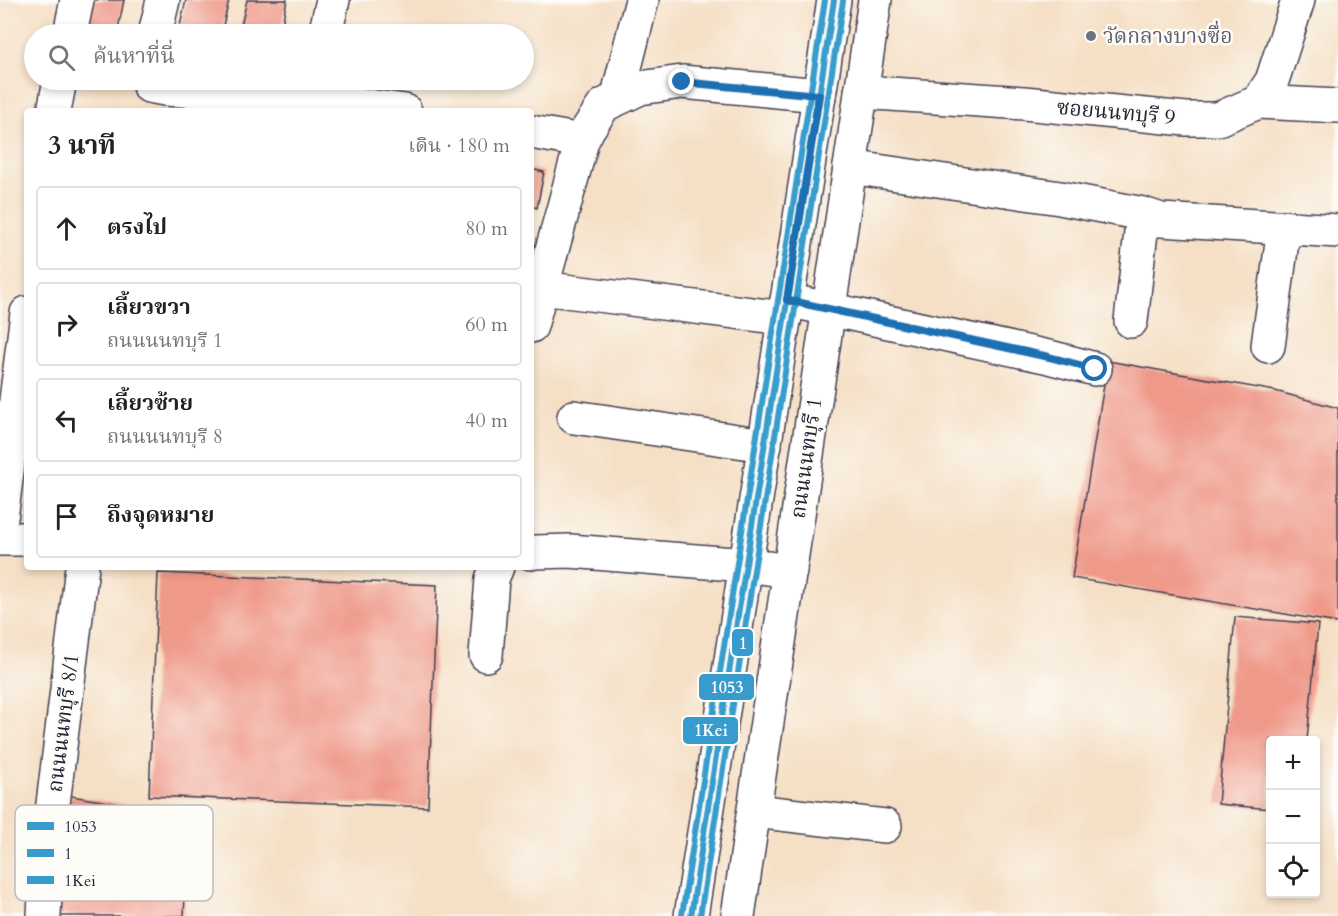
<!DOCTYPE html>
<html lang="th">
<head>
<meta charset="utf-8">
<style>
  :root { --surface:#fff; --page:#f2f2f2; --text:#222; --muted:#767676; --line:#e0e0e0 }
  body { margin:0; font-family:Cardo,"Noto Serif Thai",serif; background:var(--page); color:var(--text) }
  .controls { position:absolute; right:18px; bottom:18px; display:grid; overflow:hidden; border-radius:6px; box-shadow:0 3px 9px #0003 }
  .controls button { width:54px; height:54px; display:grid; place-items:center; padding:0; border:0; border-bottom:2px solid var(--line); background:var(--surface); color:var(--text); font:30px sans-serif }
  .stop { position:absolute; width:18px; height:18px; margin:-14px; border:4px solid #1f6fb2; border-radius:50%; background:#fff }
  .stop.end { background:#1f6fb2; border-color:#fff; box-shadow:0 2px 6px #0008 }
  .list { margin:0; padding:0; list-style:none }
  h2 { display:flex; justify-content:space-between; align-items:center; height:78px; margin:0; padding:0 24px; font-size:26px }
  h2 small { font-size:20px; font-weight:400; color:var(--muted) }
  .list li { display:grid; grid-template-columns:39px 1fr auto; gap:18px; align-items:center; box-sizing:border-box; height:84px; margin:0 12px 12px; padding:0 12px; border:2px solid var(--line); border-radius:6px }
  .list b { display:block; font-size:22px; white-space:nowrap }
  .list p { margin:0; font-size:20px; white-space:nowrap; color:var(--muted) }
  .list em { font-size:20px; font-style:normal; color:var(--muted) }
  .icon { flex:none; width:33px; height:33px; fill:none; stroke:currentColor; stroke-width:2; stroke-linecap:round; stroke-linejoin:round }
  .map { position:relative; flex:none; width:1338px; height:916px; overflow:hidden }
  .search { position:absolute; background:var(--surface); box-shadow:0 3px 9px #0003; left:24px; top:24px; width:510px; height:66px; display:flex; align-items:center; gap:15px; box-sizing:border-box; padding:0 21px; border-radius:33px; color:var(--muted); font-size:22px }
  .panel { position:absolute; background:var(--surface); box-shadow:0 3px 9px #0003; left:24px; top:108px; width:510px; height:462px; border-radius:6px }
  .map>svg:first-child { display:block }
  .building { fill:#ef9989 }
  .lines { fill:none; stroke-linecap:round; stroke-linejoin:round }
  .minor-casing { stroke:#423e50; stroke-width:36 }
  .major-casing { stroke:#423e50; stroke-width:36 }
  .minor { stroke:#fff; stroke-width:33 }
  .major { stroke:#fff; stroke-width:33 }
  .bus-1-casing { stroke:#fdfcf7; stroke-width:10 }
  .bus-2-casing { stroke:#fdfcf7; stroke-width:10 }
  .bus-3-casing { stroke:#fdfcf7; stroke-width:10 }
  .bus-1 { stroke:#379ccd; stroke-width:6 }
  .bus-2 { stroke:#379ccd; stroke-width:6 }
  .bus-3 { stroke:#379ccd; stroke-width:6 }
  .route { stroke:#1f6fb2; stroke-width:8 }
  .worship-dot { fill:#6b7280; stroke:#fdfcf7; stroke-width:2 }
  .labels { text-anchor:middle; stroke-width:5; stroke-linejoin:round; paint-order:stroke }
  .worship-label { font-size:21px; fill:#5b616d; stroke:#fdfcf7; text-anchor:start }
  .street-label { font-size:21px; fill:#22223b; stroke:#fdfcf7 }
  .key { fill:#fdfcf7; stroke:#bbbbbf; stroke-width:1.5 }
  .key-label { font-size:16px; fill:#22223b }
  .line-badge { stroke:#fdfcf7; stroke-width:2 }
  .badge-label { font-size:16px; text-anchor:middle; font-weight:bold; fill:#fff }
</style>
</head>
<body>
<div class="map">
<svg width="1338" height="916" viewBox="0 0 1338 916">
  <rect width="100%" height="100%" fill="#fdfcf7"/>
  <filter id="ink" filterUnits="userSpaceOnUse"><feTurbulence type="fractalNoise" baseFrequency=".0167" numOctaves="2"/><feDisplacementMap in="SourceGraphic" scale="12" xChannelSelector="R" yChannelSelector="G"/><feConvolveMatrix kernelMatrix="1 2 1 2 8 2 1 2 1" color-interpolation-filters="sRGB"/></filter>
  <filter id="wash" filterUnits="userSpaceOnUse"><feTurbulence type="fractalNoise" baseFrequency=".008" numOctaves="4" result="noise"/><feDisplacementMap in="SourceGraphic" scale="24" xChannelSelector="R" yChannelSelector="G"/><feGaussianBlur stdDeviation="1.35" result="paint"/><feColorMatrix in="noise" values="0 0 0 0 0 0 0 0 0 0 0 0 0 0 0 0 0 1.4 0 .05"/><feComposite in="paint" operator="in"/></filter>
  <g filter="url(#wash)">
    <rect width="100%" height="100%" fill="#f5dfc5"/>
    <g id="blocks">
      <!-- building -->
      <path class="building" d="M82,0H124L117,34H74Z
        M186,0H229L221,34H178Z
        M247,0H287L280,34H239Z
        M531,169L544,172L537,208L531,206Z
        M1108,361L1275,391L1338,408V623L1072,578Z
        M158,573L437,585L428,807L149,796Z
        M1235,617L1318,624L1307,740H1270V809L1218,804Z
        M65,795L150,809L189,812L184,916H50Z"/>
    </g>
  </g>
  <g filter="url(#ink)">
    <use href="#blocks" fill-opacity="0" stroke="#423e50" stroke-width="1.5"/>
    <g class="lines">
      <!-- minor casing -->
      <g class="minor-casing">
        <path id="minor" d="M70,34L77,0
          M155,34L163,0
          M325,34L333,0
          M148,80L149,86L165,89L312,98L405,111
          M861,92L1024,103L1186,119H1218L1258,102L1272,81L1298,0
          M617,99L640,88L682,82L819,95
          M1258,102L1338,106
          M54,111L60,80
          M531,132L582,141
          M850,167L1060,198L1143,214L1161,220L1338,231
          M541,288L785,318
          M787,300L1049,357L1095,369
          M1131,321L1143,214
          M531,326L582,141L588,129L604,105L617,99L642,0
          M1268,346L1284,227
          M574,417L765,445
          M0,527L27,313
          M0,539H27
          M531,553L535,552L570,551L746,565L790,571
          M486,655L492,579L497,567
          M754,811L885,826
          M44,916L47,853L82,567"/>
      </g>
      <!-- major casing -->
      <g class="major-casing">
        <path id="major" d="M691,916L834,0
          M738,916L875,0"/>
      </g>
      <!-- minor -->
      <use href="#minor" class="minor"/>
      <!-- major -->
      <use href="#major" class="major"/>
      <!-- bus-1 casing -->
      <g class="bus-1-casing">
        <path id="bus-1" d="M691,916L834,0"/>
      </g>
      <!-- bus-2 casing -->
      <g class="bus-2-casing">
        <path id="bus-2" d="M700,916L843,1"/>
      </g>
      <!-- bus-3 casing -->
      <g class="bus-3-casing">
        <path id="bus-3" d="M682,915L825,0"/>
      </g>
      <!-- bus-1 -->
      <use href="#bus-1" class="bus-1"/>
      <!-- bus-2 -->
      <use href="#bus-2" class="bus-2"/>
      <!-- bus-3 -->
      <use href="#bus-3" class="bus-3"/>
    </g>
  </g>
  <g class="lines" filter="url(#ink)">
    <!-- route -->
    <path class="route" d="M682,82L819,95L787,300L1049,357L1095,369"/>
  </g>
  <!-- markers -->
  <circle class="worship-dot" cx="1091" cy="36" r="6"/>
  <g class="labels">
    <!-- worship labels -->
    <g class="worship-label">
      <text x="1103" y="43">วัดกลางบางซื่อ</text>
    </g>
    <!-- street labels -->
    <g class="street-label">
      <text transform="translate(1116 112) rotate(5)" y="7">ซอยนนทบุรี 9</text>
      <text transform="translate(806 458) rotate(-82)" y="7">ถนนนนทบุรี 1</text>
      <text transform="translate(63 723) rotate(-83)" y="7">ถนนนนทบุรี 8/1</text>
    </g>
  </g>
  <!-- legend -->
  <rect x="15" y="805" width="198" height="96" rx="9" class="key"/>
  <rect x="27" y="822" width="27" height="8" fill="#379ccd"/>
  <rect x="27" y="849" width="27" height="8" fill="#379ccd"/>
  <rect x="27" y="876" width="27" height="8" fill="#379ccd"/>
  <g class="key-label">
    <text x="64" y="832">1053</text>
    <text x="64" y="859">1</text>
    <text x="64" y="886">1Kei</text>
  </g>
  <g class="line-badge">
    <rect x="731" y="628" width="23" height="29" rx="6" fill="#379ccd"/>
    <rect x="698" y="673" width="57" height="28" rx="6" fill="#379ccd"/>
    <rect x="682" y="716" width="57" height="29" rx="6" fill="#379ccd"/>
  </g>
  <g class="badge-label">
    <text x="743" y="649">1</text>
    <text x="727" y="693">1053</text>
    <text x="711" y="736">1Kei</text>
  </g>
</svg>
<div class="controls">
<button>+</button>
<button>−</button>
<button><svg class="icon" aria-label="locate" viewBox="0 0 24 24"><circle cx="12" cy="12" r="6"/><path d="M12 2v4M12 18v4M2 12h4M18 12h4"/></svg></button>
</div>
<div class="stop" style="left:1095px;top:369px"></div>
<div class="stop end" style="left:682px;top:82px"></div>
<div class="search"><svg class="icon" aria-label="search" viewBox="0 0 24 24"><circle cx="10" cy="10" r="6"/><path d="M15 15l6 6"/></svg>ค้นหาที่นี่</div>
<section class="panel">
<h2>3 นาที<small>เดิน · 180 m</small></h2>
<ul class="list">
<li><svg class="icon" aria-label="ahead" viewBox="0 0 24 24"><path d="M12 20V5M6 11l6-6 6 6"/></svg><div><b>ตรงไป</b></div><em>80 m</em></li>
<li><svg class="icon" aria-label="right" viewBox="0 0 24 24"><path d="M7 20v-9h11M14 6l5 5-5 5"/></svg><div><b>เลี้ยวขวา</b><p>ถนนนนทบุรี 1</p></div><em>60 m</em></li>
<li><svg class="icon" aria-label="left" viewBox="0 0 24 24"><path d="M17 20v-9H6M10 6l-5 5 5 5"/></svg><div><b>เลี้ยวซ้าย</b><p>ถนนนนทบุรี 8</p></div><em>40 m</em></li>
<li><svg class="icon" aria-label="arrive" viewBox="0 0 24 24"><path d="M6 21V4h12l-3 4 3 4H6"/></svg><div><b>ถึงจุดหมาย</b></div></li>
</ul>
</section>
</div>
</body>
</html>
